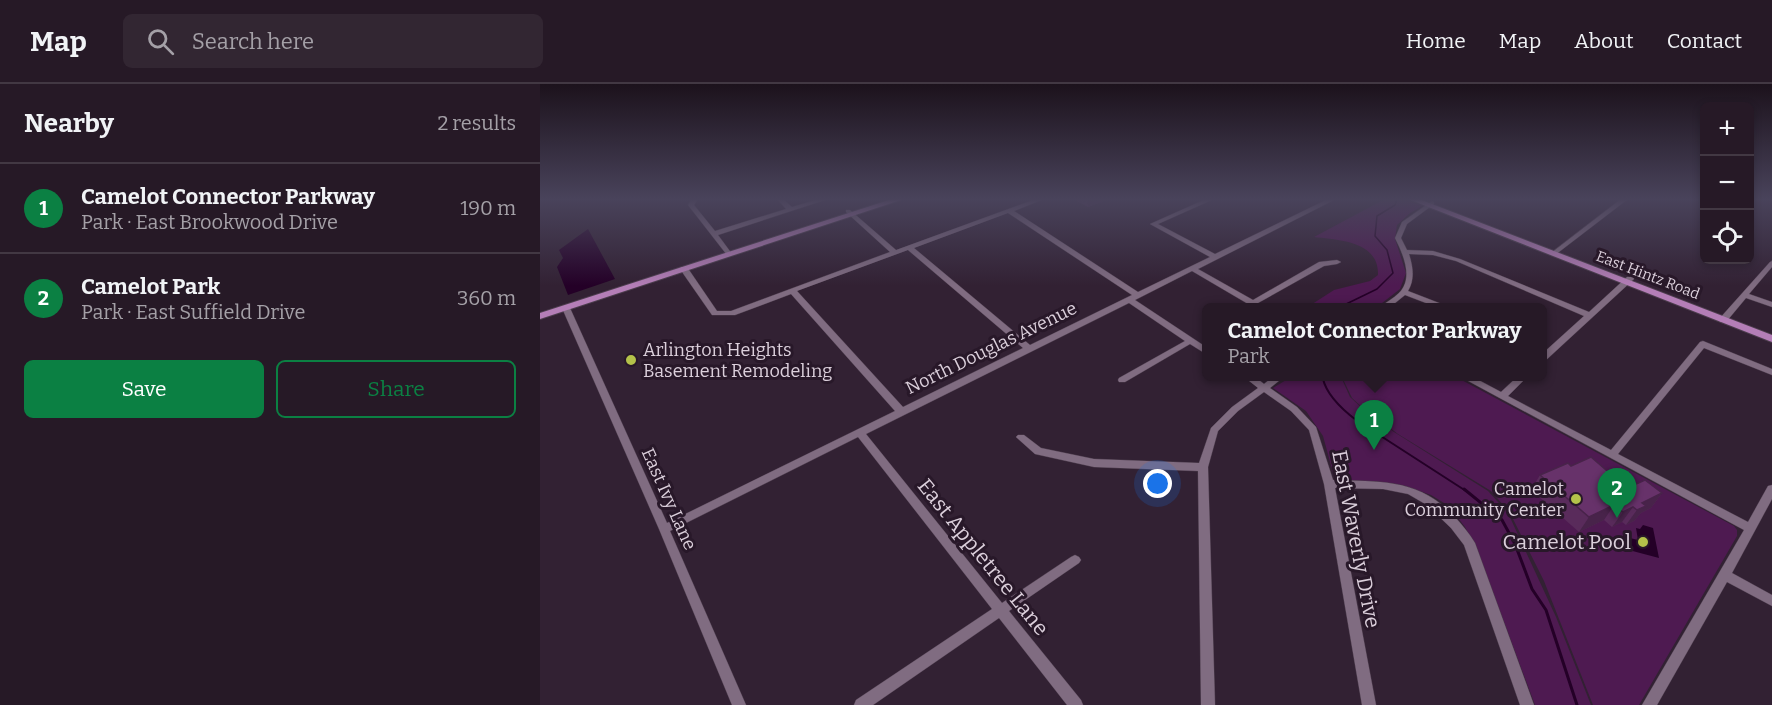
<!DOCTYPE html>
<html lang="en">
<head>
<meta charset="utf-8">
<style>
  :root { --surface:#261926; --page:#322632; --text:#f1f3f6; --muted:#a4a0a7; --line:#423843; --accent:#0b8043 }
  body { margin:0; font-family:Bitter,serif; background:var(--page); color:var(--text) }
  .controls { position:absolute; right:18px; top:18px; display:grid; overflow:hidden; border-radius:9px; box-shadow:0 3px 9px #0003 }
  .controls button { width:54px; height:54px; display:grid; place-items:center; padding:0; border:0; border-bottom:2px solid var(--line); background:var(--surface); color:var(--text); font:30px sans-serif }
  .you { position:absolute; left:618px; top:400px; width:21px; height:21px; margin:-15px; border:4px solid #fff; border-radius:50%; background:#1a73e8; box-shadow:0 0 0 9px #1a73e833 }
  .badge { display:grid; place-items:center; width:39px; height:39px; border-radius:50%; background:var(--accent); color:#fff; font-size:20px; font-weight:700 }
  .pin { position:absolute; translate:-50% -50px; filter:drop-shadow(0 2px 3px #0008) }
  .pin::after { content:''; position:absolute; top:32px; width:21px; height:18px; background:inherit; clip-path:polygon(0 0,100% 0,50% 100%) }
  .popup { position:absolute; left:662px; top:219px; width:345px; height:78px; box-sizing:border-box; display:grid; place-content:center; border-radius:9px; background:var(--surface); filter:drop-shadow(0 2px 4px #0005); font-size:20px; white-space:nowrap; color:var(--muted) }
  .popup b { font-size:22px; color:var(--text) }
  .popup::after { content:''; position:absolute; left:50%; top:100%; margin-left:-12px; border:12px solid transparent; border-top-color:var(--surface) }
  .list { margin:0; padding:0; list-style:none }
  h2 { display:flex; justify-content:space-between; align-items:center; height:78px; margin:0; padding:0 24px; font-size:26px }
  h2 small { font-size:20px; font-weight:400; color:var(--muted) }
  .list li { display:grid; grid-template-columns:39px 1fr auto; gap:18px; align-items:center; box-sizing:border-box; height:90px; padding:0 24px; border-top:2px solid var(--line) }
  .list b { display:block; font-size:22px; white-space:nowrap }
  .list p { margin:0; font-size:20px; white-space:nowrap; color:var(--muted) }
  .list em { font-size:20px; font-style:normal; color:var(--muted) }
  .actions { display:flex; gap:12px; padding:18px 24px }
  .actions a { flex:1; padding:14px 0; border:2px solid var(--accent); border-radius:9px; text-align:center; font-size:21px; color:var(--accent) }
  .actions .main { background:var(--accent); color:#fff }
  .icon { flex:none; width:33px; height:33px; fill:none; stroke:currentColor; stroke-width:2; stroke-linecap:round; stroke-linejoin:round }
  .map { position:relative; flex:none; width:1232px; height:621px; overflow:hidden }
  header { display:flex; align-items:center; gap:36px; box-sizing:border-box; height:84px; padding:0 30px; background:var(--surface); border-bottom:2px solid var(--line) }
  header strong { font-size:28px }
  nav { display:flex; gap:33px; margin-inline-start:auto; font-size:21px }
  .search { width:420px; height:54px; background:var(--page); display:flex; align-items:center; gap:15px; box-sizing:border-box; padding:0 21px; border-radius:9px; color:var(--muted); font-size:22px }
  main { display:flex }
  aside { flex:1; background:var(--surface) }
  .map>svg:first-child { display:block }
  .green { fill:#4e1a51 }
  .water { fill:#240027 }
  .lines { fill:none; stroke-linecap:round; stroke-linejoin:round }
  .stream-far2 { stroke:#240027; stroke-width:1.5 }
  .stream-far1 { stroke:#240027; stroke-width:2 }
  .stream { stroke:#240027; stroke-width:3 }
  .minor-casing { stroke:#4c3d4d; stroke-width:1 }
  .major-casing { stroke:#4c3d4d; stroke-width:2 }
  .minor { fill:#806c81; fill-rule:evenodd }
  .major { fill:#b47eb7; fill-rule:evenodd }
  .wall { fill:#592b5b }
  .shaded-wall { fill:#48234a }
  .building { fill:#67326a; stroke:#48234a; stroke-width:1.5 }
  .poi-dot { fill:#b4c24a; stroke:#281829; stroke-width:2 }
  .labels { text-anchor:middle; stroke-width:6; stroke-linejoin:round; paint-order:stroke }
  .far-street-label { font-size:15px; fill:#dbcfdb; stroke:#281829 }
  .street-label { font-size:18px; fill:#dbcfdb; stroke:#281829 }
  .poi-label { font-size:18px; fill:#dbcfdb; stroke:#281829; text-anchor:start }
  .near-street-label { font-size:21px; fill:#dbcfdb; stroke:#281829 }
  .near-poi-label { font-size:21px; fill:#dbcfdb; stroke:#281829; text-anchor:end }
</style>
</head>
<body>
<header>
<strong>Map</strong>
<div class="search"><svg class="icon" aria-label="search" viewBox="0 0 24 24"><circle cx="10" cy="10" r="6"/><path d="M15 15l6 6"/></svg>Search here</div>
<nav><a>Home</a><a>Map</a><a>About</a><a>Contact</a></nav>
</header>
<main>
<aside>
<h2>Nearby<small>2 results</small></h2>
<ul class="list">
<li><span class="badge">1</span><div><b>Camelot Connector Parkway</b><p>Park · East Brookwood Drive</p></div><em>190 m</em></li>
<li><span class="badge">2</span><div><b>Camelot Park</b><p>Park · East Suffield Drive</p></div><em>360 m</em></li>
</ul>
<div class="actions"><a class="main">Save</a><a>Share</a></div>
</aside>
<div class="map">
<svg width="1232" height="621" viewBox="0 0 1232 621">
  <rect width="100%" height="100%" fill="#322133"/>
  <!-- green -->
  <path class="green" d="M845,115H869L884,121L870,129L857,141L855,155L866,189L860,205L837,223L766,224L794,206L830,197L838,191C839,157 799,156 774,153Z
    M751,293H801L810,313L824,326L854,348L948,407L968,429L1016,533L1051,621H995L939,471L925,443L909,422L891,411L862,401L795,396L783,352L766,327L733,304Z
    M802,293H916L1194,442L1197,446V452L1099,621H1053L1004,497L970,429L951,407L858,350L823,324L812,314Z"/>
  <!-- water -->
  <path class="water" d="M48,145L75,195L28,211L17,183L23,174L19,166Z
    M1103,441L1113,444L1119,474L1085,465L1082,452L1098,456L1096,444L1100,445Z"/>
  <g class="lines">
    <!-- stream-far2 -->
    <path class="stream-far2" d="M798,224L837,205L853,189L847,166L835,152L837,132L855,121L857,116"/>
    <!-- stream-far1 -->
    <path class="stream-far1" d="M787,292L783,295C787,312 803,326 816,336L926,407"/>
    <!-- stream -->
    <path class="stream" d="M924,405L962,436L975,460L992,505L1006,526L1037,621"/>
    <!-- minor casing -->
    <g class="minor-casing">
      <path id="minor" d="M152,115H158L154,121L175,147L246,125L237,115H243L252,123L279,115H288L178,151L192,170L189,172L187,171L148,121Z
        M496,115H504L474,127L598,208L670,173L610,140L666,115H674L618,140L675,170L788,115H796L658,185L713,216L779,178L797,176L801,178L797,180L784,182L718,219L725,224H715L652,187L595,216L666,263V270L650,260L585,298H579L578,296L579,294L645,257L589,219L326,350L462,519L531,473L535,471L539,473L541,476L539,479L469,527L541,616L543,621H527L459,534L333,621H314L316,616L452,525L318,353L130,447L206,621H192L119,445L22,224L26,222L30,224L127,439L355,327L251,210L195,231H172L140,185L141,183H147L177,227H191L350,168L306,128V126H310L356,166ZM468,129L592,211L490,261L374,164ZM368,166L483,264L363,323L257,207Z
        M1081,115H1088L1015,171H1011V169Z
        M892,117L894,118V120L867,140L861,154L867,166L893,167L920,175L1049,228L1087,193H1093L1094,195L1005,277L1002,278V270L1044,232L916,177L893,171L869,170C873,183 875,195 868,207L912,224H899L865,211L849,224H839C846,218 853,215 859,209C874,194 863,170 855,154L862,138Z
        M1232,177V183L1209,210L1232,218V223L1206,214L1186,238H1180L1179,236L1180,234L1230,178Z
        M1163,257L1232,285V291L1164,264L1078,370L1208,438L1228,402L1232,401V415L1192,489L1232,511V522L1187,498L1117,621H1102L1204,446L919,292H931L961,308L978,292H988L968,312L1071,366L1160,258Z
        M703,292H714L724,300L734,292H745L730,304L757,323L776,343L793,396C841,398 879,394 915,433C922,441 929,449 935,459L994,621H980L924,461L911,444L887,421L868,410L843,405L795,404L836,621H822L784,400L769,346L751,327L724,308L698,327L678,347L668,383L675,621H661L658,387L554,383L495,370L476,353L478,351H484L501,364L554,375L659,379L671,344L692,323L718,304Z"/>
    </g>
    <!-- major casing -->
    <g class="major-casing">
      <path id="major" d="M352,115H364L0,235V229Z
        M868,115H879L1232,251V258Z"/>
    </g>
    <!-- minor -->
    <use href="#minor" class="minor"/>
    <!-- major -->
    <use href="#major" class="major"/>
  </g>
  <!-- wall -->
  <path class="wall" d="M533,115H569L548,123Z
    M1031,382L1087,404L1122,409L1111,424L1101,429L1094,437L1086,441L1082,438L1072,443L1064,436L1039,448L991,406L1000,391Z"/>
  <!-- shaded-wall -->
  <path class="shaded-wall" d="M547,115H569L548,123Z
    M1122,409L1111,424L1101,429L1094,437L1086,441L1102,419Z
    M1074,421L1064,436L1039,448L1049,433Z
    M1093,423L1082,438L1072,443L1083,428Z"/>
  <!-- building -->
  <path class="building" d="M1051,373L1087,404L1105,396L1122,409L1102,419L1106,422L1097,426L1093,423L1083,428L1074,421L1049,433L1000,391L1028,379L1031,382Z"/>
  <!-- sky -->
  <linearGradient id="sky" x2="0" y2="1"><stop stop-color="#1c121c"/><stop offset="0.57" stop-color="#49435b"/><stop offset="1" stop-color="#49435b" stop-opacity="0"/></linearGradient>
  <rect width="1232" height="202" fill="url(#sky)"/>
  <!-- markers -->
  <g class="poi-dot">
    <circle cx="91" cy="276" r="6"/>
    <circle cx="1036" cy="415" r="6"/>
    <circle cx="1103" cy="458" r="6"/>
  </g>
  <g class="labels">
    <!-- far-street labels -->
    <g class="far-street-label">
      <text transform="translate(1108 191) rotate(21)" y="5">East Hintz Road</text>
    </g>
    <!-- street labels -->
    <g class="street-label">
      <text transform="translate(451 264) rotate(-26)" y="6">North Douglas Avenue</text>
      <text transform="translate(129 415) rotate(66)" y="6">East Ivy Lane</text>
    </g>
    <!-- poi labels -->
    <g class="poi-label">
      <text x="103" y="272">Arlington Heights<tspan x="103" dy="21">Basement Remodeling</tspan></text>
      <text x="1024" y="411" text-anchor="end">Camelot<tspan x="1024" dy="21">Community Center</tspan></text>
    </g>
    <!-- near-street labels -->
    <g class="near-street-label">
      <text transform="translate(816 455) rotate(79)" y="7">East Waverly Drive</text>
      <text transform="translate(443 473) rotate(51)" y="7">East Appletree Lane</text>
    </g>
    <!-- near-poi labels -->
    <g class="near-poi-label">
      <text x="1091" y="465">Camelot Pool</text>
    </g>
  </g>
</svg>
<div class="controls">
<button>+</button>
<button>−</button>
<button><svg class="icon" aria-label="locate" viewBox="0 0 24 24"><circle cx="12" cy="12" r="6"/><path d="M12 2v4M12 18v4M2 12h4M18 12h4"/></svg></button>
</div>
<div class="you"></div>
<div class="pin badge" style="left:834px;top:366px">1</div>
<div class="popup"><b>Camelot Connector Parkway</b>Park</div>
<div class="pin badge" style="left:1077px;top:434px">2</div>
</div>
</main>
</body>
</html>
